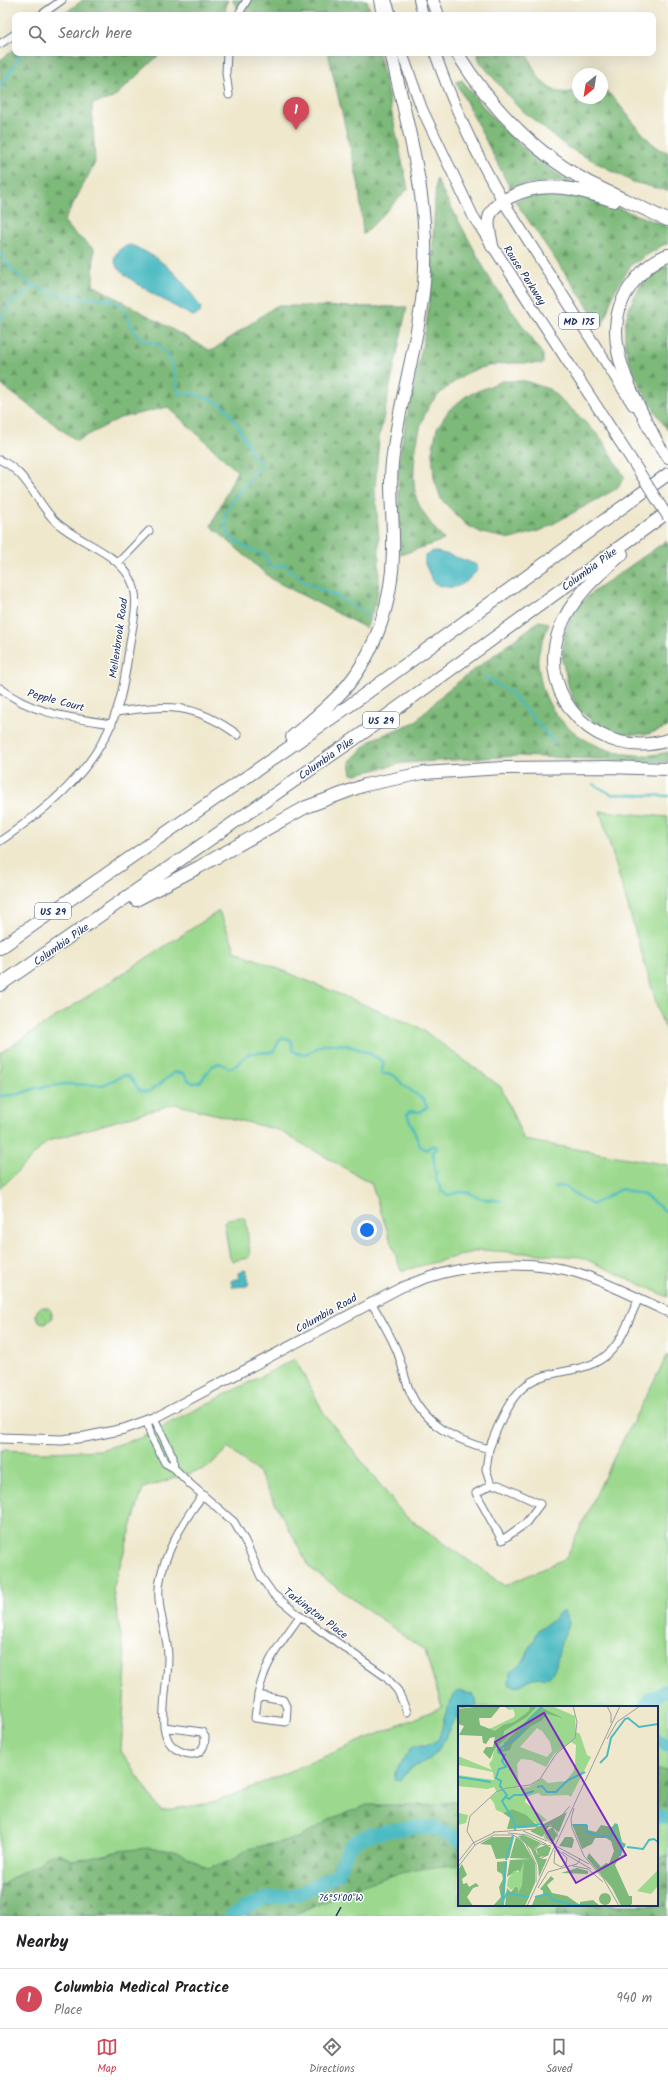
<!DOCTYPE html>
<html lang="en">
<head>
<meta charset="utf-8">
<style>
  :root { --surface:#fff; --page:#f6f6f6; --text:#202124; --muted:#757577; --line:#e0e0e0; --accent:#d1495b }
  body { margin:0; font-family:Kalam,sans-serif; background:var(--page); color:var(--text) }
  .compass { position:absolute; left:572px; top:68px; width:36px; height:36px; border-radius:50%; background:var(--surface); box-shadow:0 4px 16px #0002; rotate:210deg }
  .you { position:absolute; left:367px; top:1230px; width:14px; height:14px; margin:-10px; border:3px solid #fff; border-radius:50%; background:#1a73e8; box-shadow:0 0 0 6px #1a73e833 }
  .badge { display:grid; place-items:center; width:26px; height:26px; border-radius:50%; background:var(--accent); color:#fff; font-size:13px; font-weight:700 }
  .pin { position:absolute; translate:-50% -33px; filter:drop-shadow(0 1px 2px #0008) }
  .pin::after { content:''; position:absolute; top:21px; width:14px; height:12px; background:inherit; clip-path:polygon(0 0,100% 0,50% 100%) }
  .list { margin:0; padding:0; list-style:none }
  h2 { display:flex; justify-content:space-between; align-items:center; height:52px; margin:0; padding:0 16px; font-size:17px }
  h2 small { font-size:13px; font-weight:400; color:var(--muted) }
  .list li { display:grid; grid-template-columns:26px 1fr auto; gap:12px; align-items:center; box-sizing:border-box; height:60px; padding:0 16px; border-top:1px solid var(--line) }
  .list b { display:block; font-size:15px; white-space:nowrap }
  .list p { margin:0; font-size:13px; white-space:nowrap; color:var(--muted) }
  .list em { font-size:13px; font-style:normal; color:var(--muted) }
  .icon { flex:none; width:22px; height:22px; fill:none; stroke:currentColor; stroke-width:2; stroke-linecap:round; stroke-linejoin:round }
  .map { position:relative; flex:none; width:668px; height:1916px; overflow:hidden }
  .search { position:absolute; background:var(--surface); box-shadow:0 4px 16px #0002; left:12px; right:12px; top:12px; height:44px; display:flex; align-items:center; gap:10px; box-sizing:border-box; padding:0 14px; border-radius:8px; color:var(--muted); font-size:15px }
  .sheet { height:112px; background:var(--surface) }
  nav { display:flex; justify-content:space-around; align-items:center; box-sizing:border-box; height:56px; border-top:1px solid var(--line); background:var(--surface); font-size:11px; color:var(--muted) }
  nav a { display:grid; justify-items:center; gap:2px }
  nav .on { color:var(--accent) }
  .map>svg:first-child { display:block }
  .green { fill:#9cd98e; stroke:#5c8476; fill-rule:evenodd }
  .forest { fill:url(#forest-firs); stroke:#4c746c }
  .park { fill:url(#park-dots); stroke:#5c8476 }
  .water { fill:#4dbbc2; stroke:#347590 }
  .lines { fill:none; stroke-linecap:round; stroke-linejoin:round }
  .stream { stroke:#4dbbc2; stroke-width:2.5 }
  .river { stroke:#4dbbc2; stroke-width:14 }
  .street-casing { stroke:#657085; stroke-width:9 }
  .secondary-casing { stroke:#657085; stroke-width:11 }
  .primary-casing { stroke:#657085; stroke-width:12 }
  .highway-casing { stroke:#657085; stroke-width:14 }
  .street { stroke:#fff; stroke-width:7 }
  .secondary { stroke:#fff; stroke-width:9 }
  .primary { stroke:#fff; stroke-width:10 }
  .highway { stroke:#fff; stroke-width:12 }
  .primary-bridge-casing { stroke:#657085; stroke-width:12; stroke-linecap:butt }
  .primary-bridge { stroke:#fff; stroke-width:10 }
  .ticks { fill:none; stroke:#1b2f5e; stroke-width:1.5 }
  .labels { text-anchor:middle; stroke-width:3; stroke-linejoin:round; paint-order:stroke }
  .shield { fill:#fff; stroke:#5f6d8e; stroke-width:1 }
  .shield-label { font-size:10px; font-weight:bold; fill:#1b2f5e }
  .street-label { font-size:11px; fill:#1b2f5e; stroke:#fff }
  .inset-river { fill:none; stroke:#4dbbc2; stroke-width:2 }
  .inset-road { fill:none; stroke:#9a9ea1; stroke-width:1 }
  .view { fill:#7b2cbf; fill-opacity:0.15; stroke:#7b2cbf; stroke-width:2 }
  .inset-edge { fill:none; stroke:#1b2f5e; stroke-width:2 }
  .ticks-label { font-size:10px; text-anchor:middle; fill:#1b2f5e; stroke:#fff; stroke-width:3; stroke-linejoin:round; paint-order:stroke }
</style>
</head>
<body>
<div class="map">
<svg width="668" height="1916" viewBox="0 0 668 1916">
  <defs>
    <pattern id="forest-firs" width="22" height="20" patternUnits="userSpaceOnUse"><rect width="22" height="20" fill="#7db979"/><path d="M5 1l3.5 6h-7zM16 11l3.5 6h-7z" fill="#669766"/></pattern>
    <pattern id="park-dots" width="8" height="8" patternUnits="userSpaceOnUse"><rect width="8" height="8" fill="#9cd98e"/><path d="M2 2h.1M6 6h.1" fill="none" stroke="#86bb7d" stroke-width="1.8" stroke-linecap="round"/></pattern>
  </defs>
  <rect width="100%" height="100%" fill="#fff"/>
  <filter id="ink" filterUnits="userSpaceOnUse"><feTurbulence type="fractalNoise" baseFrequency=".025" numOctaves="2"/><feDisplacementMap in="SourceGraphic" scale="8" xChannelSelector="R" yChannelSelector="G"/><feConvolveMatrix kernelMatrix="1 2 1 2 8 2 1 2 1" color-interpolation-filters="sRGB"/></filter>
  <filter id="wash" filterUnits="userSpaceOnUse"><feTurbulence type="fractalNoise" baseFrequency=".012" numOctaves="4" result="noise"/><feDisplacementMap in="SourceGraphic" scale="16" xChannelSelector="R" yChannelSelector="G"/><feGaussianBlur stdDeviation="0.9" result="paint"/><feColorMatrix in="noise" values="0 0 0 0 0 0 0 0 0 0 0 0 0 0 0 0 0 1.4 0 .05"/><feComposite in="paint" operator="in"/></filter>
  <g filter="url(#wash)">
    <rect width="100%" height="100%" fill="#efe8cd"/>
    <!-- green -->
    <path class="green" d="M600,811L668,817V1034L660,1016Z
      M219,911L236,951L420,1028L501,1087L524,1140L668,1165V1297L581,1257L481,1250L401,1271L371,1183L278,1130L174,1104L48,1141L0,1189V1053Z
      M242,1217L246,1220L250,1255L248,1258L233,1261L230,1258L224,1222L227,1219Z
      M668,1354V1901L655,1916H0V1450L47,1452L100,1450L140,1438L295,1359L325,1415L404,1515L505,1586L566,1558L611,1463ZM228,1448L259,1473L310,1568L425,1651L442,1707L216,1802L161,1811L121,1751L126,1667L113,1589L143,1488L207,1468ZM459,1707H657V1905H459Z"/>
    <!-- forest -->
    <path class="forest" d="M83,0H228L224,15H62Z
      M232,0H367L371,15H242Z
      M15,49V53H161L113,98L92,104L95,163L64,221L74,233L94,249L93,285L211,351L276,306L407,307L379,438L375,488L379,539V582L376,602L366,628L273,580L211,526L237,471L168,407L120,418L77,441L0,384V60Z
      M328,53H379L408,189L363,235L359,186Z
      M477,53H527C536,77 549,100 578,90V98H602V88C622,101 647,149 668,152V191L633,182L567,147L518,107L480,62Z
      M462,80C493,121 529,159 574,184C551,182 533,179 511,190L456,82Z
      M436,179L490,279L543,355V364C519,362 495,362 472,371C461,375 438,394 431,403C417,422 409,477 417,500C423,515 434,528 444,540L400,555L398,474L401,445L426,328L431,281Z
      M566,191L602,202L668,227V244L663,245L631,265L614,292L602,327L515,201L539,193Z
      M668,265V431C643,392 609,347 633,300C643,279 647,274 668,265Z
      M502,381H525L549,389L576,413L601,438L625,478L616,489L542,530L511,539L482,533L465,524L441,499L434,478L432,452L437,428L449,410L466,396Z
      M666,541L668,545V727L648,734H618L599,726L577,709L569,688L562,659L565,630L577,606L593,592Z
      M539,621L549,623C546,634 539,646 538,658C537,663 539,670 540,676C548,733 615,766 668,752V762L517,756L404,763L352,775L350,761L373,739L415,722L445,692Z
      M657,1769L668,1770V1815L657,1809Z
      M459,1800V1865C431,1866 398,1872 372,1882C343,1891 318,1907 289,1916H0V1886L22,1872L39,1864L46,1856L60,1853L73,1861L96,1857L119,1851L147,1848L176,1851L208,1868L230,1861L248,1849L298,1838L333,1818L367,1805H432Z
      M668,1855L667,1916H556L560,1905H657V1859Z"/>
    <!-- park -->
    <path class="park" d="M36 1315a8 8 0 1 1 16 0a8 8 0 1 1-16 0Z"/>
    <!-- water -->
    <path class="water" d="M131,245C166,260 181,277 201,308L200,313L193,316C178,309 127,280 118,268C116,266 115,262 114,259C117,250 122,246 131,245Z
      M433,551C448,554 463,559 477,565L478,570C461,587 458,591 434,584L425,564V556Z
      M245,1270L247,1272L249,1284L247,1286L232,1287L231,1281L235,1279L239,1280L238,1273Z
      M560,1612H564L569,1622C568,1629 564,1634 562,1640C557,1653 559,1666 549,1677C543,1678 538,1677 533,1678C526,1681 522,1685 515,1687L509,1684L510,1672L524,1660L539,1629L553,1620Z
      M458,1691L472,1694L476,1700L477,1707H459V1718L453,1722L439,1749L431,1758L410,1769L400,1780L395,1779V1772L413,1746H425L438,1740C445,1723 444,1705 458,1691Z"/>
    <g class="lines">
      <!-- stream -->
      <path class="stream" d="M0,88L22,53
        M0,253C16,281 47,296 79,298C91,298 104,297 115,302C131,310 128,326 139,337C145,343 152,341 158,345C174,356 174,374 178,391L181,394C187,395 192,393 197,395C228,402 231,414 245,439C253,452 246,450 260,461L258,468L254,471C252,482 245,484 238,493C210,530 230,542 265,555L269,566L273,568L284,564L306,583L342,599L368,615
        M0,320L6,313L9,304L22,296L33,285
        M485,677L511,693L554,742
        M593,784L611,794L668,796
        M0,1096L20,1094L36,1088L65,1084L103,1085L124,1075L130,1077L140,1091L149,1092L175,1072L184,1074L188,1080L193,1083L200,1082L212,1066L220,1063L229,1068C241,1066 240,1058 249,1054C257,1051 266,1054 274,1051L280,1039L286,1038L291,1040L293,1051C307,1061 314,1045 327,1044C346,1042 369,1052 384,1062L381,1074H391L396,1077L403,1085L424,1100L427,1107L420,1112L411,1111L407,1114L420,1146L426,1150L431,1146H436L437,1149L433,1152L436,1179L442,1192L448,1195L461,1192L470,1193L478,1198L501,1201
        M554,1187L560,1186L565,1187L592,1205L621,1189L644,1195L668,1213"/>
      <!-- river -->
      <path class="river" d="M645,1707L651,1698L668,1690
        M657,1740L668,1745
        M657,1816L668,1818
        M231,1916L251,1905L266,1899L299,1894L338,1874C342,1863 345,1850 355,1842C367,1832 416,1825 431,1828C441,1830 450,1835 459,1840"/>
    </g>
  </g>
  <g filter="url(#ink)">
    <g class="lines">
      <!-- street casing -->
      <g class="street-casing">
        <path id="street" d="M41,15L62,0
          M238,15L247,0
          M0,44L15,34
          M227,53L226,73L229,95
          M0,460C27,472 35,500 54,520C76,542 114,550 130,578C141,597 133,622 130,643C127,661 125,681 120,699C107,748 76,784 37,814C25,823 13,833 0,841
          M118,563L149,531
          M0,688C31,714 73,718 112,724
          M116,712C169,705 193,702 238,735
          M371,1302C380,1318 390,1334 397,1351C402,1363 404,1377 409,1389C423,1425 455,1440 489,1449C500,1421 512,1385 544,1376C567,1369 591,1371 610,1352C624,1338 630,1316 639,1298
          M154,1418L173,1457L174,1468
          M147,1421L151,1436L165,1463L174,1468L190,1484L234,1522L245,1541L261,1577L273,1594L300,1616L386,1677L398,1691L407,1712
          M489,1449L486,1469L491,1485H499L540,1504L525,1524L502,1540L476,1493L491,1485
          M258,1695L255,1718L286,1722L287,1708L283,1700L258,1695C265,1661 281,1643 300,1616
          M164,1727C165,1732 166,1737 169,1742C175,1751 194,1760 202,1749C205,1745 205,1741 205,1737L202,1732L164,1727C162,1703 168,1680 168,1657C168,1637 160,1619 159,1599C156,1566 183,1520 203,1495"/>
      </g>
      <!-- secondary casing -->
      <g class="secondary-casing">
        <path id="secondary" d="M0,1438L62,1440L85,1437L124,1429L154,1418L402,1287C458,1264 520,1256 578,1273C609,1283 639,1299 668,1312"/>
      </g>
      <!-- primary casing -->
      <g class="primary-casing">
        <path id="primary" d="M386,0L391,15
          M419,0L423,15
          M402,53L422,109L473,216L631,459
          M435,53C453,105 475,153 503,201L633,405
          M653,435L668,458"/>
      </g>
      <!-- highway casing -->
      <g class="highway-casing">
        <path id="highway" d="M380,0L383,15
          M432,0L438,15
          M457,53C490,106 533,152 588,182C614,195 641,207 667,220
          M492,246C491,237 487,227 489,218C492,207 500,202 510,197C545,179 579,189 614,201
          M656,441C633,393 593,333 633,283C642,271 653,260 668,255
          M622,554C597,576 570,599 559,631C535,699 601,762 668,740
          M292,737C307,724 322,712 336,698C374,660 393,603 393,549C394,517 388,486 393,455C400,397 419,341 424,283C431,205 408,128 391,53
          M136,900L199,867L306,807L365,785L423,773L503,768L607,767L668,769
          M0,948L346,708L668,474
          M0,985L363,733L668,512"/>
      </g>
      <!-- street -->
      <use href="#street" class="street"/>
      <!-- secondary -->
      <use href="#secondary" class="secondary"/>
      <!-- primary -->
      <use href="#primary" class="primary"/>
      <!-- highway -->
      <use href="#highway" class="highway"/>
      <!-- primary-bridge casing -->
      <g class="primary-bridge-casing">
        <path id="primary-bridge" d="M631,459L668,517"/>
      </g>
      <!-- primary-bridge -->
      <use href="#primary-bridge" class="primary-bridge"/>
    </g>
  </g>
  <!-- ticks -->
  <path class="ticks" d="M336,1916L341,1907"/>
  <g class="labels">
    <!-- shield labels -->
    <g class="shield">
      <rect x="559" y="313" width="40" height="16" rx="3"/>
      <rect x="363" y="712" width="36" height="16" rx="3"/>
      <rect x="35" y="903" width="36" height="16" rx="3"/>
    </g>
    <g class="shield-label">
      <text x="579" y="325">MD 175</text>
      <text x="381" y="724">US 29</text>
      <text x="53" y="915">US 29</text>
    </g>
    <!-- street labels -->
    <g class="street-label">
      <text transform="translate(525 275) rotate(57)" y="4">Rouse Parkway</text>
      <text transform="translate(589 569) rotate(-36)" y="4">Columbia Pike</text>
      <text transform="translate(118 638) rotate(-82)" y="4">Mellenbrook Road</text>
      <text transform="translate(56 700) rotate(15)" y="4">Pepple Court</text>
      <text transform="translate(326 758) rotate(-35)" y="4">Columbia Pike</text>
      <text transform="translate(61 944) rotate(-35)" y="4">Columbia Pike</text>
      <text transform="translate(326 1313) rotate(-29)" y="4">Columbia Road</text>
      <text transform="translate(316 1613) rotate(37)" y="4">Tarkington Place</text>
    </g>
  </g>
  <!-- overview -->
  <g transform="translate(458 1706)">
    <rect width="200" height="200" fill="#efe8cd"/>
    <path d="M45,0H94L117,10L118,26L122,28L129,49L133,51L113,91L110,89L84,90L80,87L68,91L67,96L89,114L80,118L54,103L45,107L38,104L36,97L32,92L39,86L36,81L29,83L0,80V69L36,74L35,66L0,59V50L34,64L31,58L34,54L39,29L30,27L31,23L56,11L57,8L55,3L51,4ZM79,22L84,25L92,36L94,45L89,51L62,41ZM113,36L118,39L117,60L115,66L108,75L90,77L84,72L71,81L61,82L59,58L63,53L73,54L88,61L96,48Z" fill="#9cd98e" fill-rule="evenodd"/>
    <path d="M23,0H43L33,12H21L22,19L37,25L45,19L56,16L71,5L72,0H79L69,11L46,25L45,32L51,30L37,42L32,53L25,46L28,41H35L37,31L32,32L28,38L25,37L24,30L1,29L6,20L0,18V3ZM82,1L105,12L89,8L84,14L73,20L54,38L52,44L39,47V43H46V37ZM54,103L68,109L81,121L49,123L52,112L45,107ZM109,106L101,126L92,119L84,131L72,125ZM157,117L160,119L164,136L168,138L157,159L171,190H174V198L171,200H163L154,182L129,152L131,147L143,161L148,157L151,158L156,145L153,135L148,132H137L134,138L124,143L114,118L130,119V124L138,126L143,119L154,121ZM95,121L99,129L95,137L88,132L86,126ZM66,129L83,137L76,143L83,153H89L81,171L80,159L73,143L60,130ZM34,131H56L51,152L38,153L33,139L22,138ZM58,131L65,136L77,157V177L67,200H47L49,182L53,186L58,180L62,183L64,178V169L60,164L49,171L52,154L73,153L52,152ZM107,131H114L116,134L114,142L101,140ZM88,139L93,142L91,147L89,150L81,151L78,143ZM49,155L46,200H35L43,191L41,181L45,173L44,168L39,165V156ZM4,158L9,169L4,173L5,178L9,177L11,181L18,177L21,180L15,182L9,191L15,200H0V164ZM119,162L130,165V168L103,167ZM93,170L96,173L89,179L94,187L109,190L122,199V196L135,194L142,200L74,199L78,190L85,188V185L82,183ZM141 193a6 6 0 1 1 12 0a6 6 0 1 1-12 0Z" fill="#7db979"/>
    <path d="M66,155L64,178L60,188V180L53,184L49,180L50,173L56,165L62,166Z" fill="#9cd98e"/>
    <path d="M1,107L10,109L8,117L0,119ZM200,164V180L193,188L179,185Z" fill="#9cd98e"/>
    <path class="inset-river" d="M142,57L149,50L153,32L167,13L170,12L181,21L200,18M0,71L33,76M79,81L84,80L89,86H98L110,74L127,66M48,91L51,93L56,89H64L76,85M115,119H128L129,126L145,131L156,129L162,134L161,137L167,140M57,121L84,118M57,124L56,115L44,95L49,89L42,80L43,75L38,72L41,63L48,61L44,55L47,49L41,47L40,44L61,30L70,15L85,0M153,129L159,118M169,141L185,143L191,134L196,133L200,136M162,150L164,138M48,154L55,129M77,191L90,188L95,194L115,199L138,200M45,194L49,187L71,191M44,200L48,156"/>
    <path class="inset-road" d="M149,0L153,8V17M0,2L16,0M149,33L159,16L182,0M116,102L113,113L114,122L126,150L144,171M65,125L89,135M35,126L80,123L103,110L112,100M50,127L69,129L88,138M36,129H55L67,136L78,158V176M94,138L86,131V124L90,120L96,121L99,125V131M17,139L9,125L12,110L38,86L49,82L72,79L82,73L98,48L117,32L119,16L115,0M96,139L131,158M97,144L96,157L103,161L108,158L109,152L100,144M104,146L133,163M91,148L82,153L78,149L77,143L83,138L93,140M0,156L15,137L37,126M115,160L130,163L145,176M0,161L17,139L36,129M144,170L161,200M80,182L90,166L119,158L122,154L121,152M69,200L162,0"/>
    <path class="view" d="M86,7L168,149L118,177L37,36Z"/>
    <rect width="200" height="200" class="inset-edge"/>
  </g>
  <g class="ticks-label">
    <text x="341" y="1901">76°51'00"W</text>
  </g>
</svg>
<svg class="compass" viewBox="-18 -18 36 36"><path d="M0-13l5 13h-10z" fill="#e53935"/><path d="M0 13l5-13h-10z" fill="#757577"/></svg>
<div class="you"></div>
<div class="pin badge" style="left:296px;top:130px">1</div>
<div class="search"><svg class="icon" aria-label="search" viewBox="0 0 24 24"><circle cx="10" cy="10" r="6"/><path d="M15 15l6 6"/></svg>Search here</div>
</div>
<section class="sheet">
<h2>Nearby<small></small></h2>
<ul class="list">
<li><span class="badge">1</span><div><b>Columbia Medical Practice</b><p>Place</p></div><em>940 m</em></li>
</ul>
</section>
<nav>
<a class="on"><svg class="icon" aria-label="map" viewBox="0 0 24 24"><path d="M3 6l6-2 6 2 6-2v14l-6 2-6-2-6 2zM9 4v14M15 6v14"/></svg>Map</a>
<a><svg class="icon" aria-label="directions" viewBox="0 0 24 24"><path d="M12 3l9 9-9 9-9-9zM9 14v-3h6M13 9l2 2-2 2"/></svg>Directions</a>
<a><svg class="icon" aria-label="saved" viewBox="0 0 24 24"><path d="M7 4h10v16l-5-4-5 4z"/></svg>Saved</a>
</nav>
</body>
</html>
